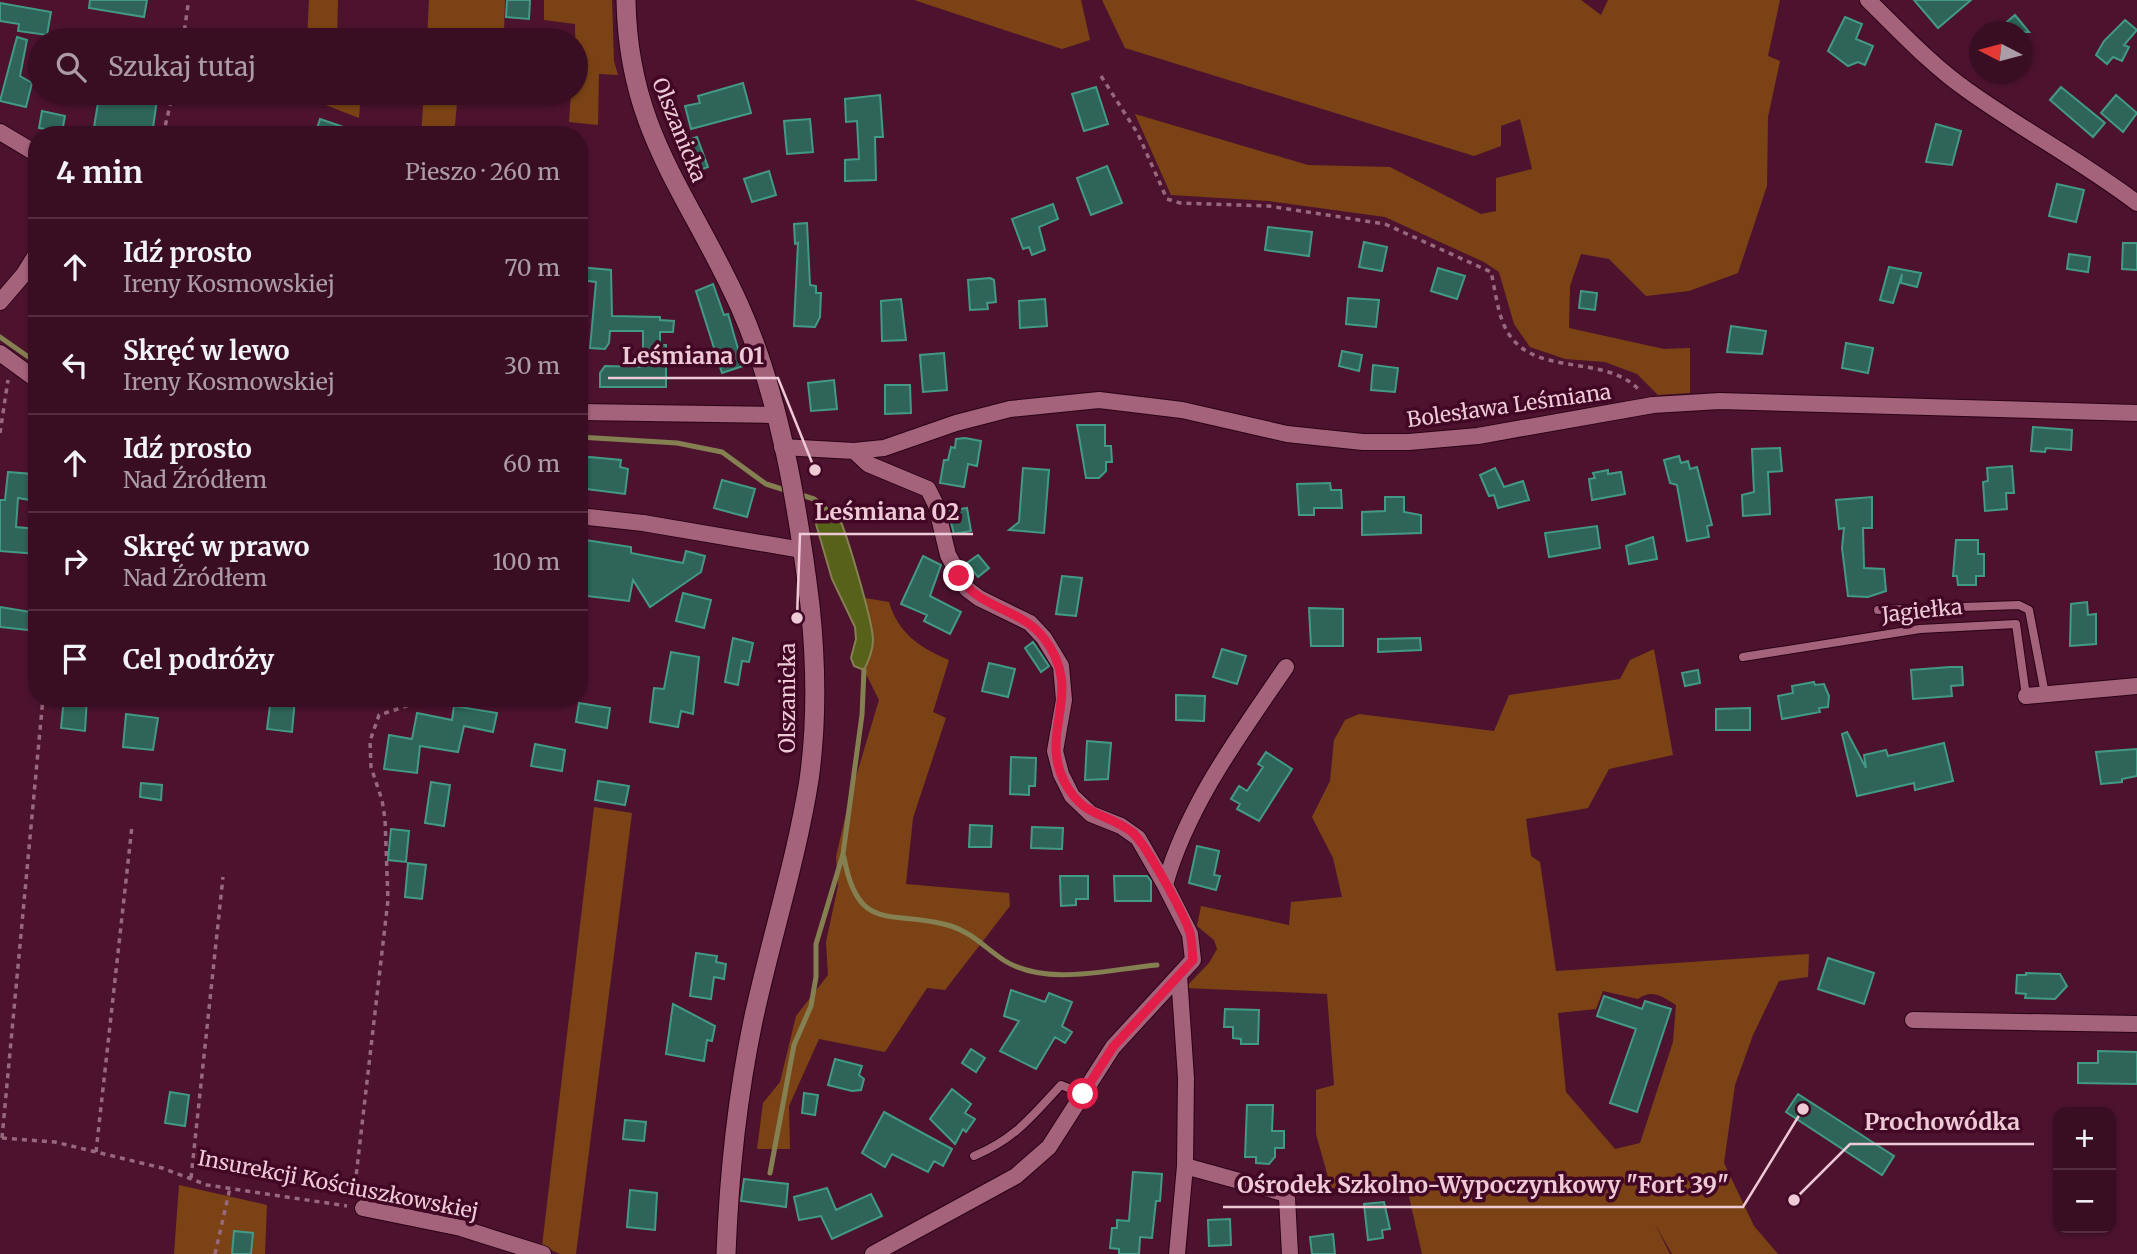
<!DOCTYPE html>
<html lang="pl">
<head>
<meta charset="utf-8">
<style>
  :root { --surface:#3a0e22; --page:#451c2f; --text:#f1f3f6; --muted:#ab9ca5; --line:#542e40 }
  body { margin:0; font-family:Merriweather,serif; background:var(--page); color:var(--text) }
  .controls { position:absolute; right:21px; bottom:21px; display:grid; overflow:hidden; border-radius:14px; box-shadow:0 2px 5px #0004 }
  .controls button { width:63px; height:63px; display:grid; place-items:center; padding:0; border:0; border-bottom:2px solid var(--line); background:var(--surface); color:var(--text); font:35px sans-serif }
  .compass { position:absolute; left:1969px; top:21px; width:63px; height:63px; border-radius:50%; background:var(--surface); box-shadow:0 2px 5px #0004; rotate:276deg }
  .stop { position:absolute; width:21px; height:21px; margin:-16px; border:5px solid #e11d48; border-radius:50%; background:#fff }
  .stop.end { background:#e11d48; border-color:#fff; box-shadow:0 2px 7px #0008 }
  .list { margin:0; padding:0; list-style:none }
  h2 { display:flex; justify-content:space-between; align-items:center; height:91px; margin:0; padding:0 28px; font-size:30px }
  h2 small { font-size:23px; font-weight:400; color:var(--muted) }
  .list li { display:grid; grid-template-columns:46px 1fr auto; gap:21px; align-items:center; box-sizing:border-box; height:98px; padding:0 28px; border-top:2px solid var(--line) }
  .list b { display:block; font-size:26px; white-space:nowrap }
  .list p { margin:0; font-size:23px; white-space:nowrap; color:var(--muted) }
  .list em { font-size:23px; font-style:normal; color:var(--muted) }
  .icon { flex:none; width:38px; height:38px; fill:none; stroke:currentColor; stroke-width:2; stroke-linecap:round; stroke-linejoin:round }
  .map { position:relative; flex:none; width:2137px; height:1254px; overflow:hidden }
  .search { position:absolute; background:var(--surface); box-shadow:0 2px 5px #0004; left:28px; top:28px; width:560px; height:77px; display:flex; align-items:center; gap:18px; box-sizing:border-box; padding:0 24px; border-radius:38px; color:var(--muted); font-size:26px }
  .panel { position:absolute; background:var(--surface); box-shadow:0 2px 5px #0004; left:28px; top:126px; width:560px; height:581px; border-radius:28px }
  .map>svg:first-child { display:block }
  .green { fill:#7b4315; fill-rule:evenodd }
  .water { fill:#58611a; stroke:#858052; stroke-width:2 }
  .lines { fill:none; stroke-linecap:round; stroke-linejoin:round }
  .stream { stroke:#858052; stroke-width:5 }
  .building { fill:#2e6558; stroke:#429a86; stroke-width:2 }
  .service-casing { stroke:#2b0216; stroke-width:10 }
  .minor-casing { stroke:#2b0216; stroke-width:18 }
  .tertiary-casing { stroke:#2b0216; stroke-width:21 }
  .path { stroke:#98687c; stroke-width:3.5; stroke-dasharray:5 5; stroke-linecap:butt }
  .service { stroke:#a4627b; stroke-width:8 }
  .minor { stroke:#a4627b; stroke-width:16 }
  .tertiary { stroke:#a4627b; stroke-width:19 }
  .route { stroke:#e11d48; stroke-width:9 }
  .labels { text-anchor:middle; stroke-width:7; stroke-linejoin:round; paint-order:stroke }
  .street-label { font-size:21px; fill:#eec9d6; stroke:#410724 }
  .leader { fill:none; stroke:#eec9d6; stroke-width:2.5 }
  .callout-dot { fill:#eec9d6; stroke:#410724; stroke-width:2.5 }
  .callout-label { font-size:23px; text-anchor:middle; font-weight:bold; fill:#eec9d6; stroke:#410724; stroke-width:7; stroke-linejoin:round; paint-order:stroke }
</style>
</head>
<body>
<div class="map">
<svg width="2137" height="1254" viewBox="0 0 2137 1254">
  <rect width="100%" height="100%" fill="#4d132e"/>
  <!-- green -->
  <path class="green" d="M309,0H338L337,40H307Z
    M429,0H505L504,32L465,29L464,40H427Z
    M544,0H612L614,61L618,75L599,74L598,125L569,122L571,93H576L575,24L544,20Z
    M914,0H1081L1090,40L1062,49Z
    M1102,0H1581L1601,15L1608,0H1780L1768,56L1780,61L1768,117L1767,186L1738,273L1689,291L1646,296L1609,259L1581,254L1570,286L1569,328L1664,349L1690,348V393L1658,395L1637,374L1605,362L1565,359L1530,347L1514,324L1499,272L1484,262L1385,217L1269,201L1171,195L1135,114L1308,165L1390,167L1481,214L1496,211V178L1532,169L1520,119L1501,126V146L1474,156L1125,48Z
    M305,93H361L359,118L305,97Z
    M424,93H458L454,135H421Z
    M865,598L889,602C898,633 920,648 949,660L933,712L946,718L913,818L906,884L1009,893L1010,906L945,990L927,988L885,1052L819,1039L789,1106L790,1149H757L763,1103L780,1082L796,1016L828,975L826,942L838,886L836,857L849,800L879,700L864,670L873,642Z
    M1654,649L1673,755L1609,769L1588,808L1526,819L1531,856L1540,862L1556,971L1809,954L1808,977L1779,981L1753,1035L1735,1085L1724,1163L1754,1226L1778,1254H1672L1655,1224L1670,1254H1422L1407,1188H1331L1316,1134V1090L1334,1085L1327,994L1185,988L1209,963L1217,949L1214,940L1197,926L1201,906L1289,925L1291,902L1342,897L1333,858L1312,817L1330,781L1334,740L1345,720L1359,714L1494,731L1509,695L1620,679L1630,660ZM1603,991L1638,999C1652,988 1663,997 1676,1005L1673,1042L1640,1143L1615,1149L1566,1092L1558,1013L1596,1009Z
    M594,807L632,813L576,1254H560L542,1246Z
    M179,1185L267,1205L265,1254H174Z"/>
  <!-- water -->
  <path class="water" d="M835,510C844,521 873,623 873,640C873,651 869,660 864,670L854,666L851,658L856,639L855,627L832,579L816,524L823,513Z"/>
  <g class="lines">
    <!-- stream -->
    <path class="stream" d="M0,337L37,363
      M579,437L677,443L722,452L766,484L788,491
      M798,494L814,499L828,511
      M844,857C858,937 895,908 951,926C973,933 986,949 1005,961C1048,987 1110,969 1157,965
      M770,1173L794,1045L811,1006L816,977V944L843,854L862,715L864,670"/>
  </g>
  <!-- building -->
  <path class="building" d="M90,0H147L144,17L89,8Z
    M507,0H530L529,19L506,17Z
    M1914,0H1971L1938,28Z
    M0,3L51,12L47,35L18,31L19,24L0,21Z
    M2015,15L2029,32H1995Z
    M1845,17L1862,24L1856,39L1873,46L1865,65L1858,62L1848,66L1828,51Z
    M2125,20L2137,30L2124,45L2129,47L2122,61L2113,57L2107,64L2096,55L2104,41Z
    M17,37L27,40L20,76L32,83L26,107L0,101Z
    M743,83L751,113L691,129L685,106L700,103L698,96Z
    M1096,87L1108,124L1084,131L1072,94Z
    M2061,87L2105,123L2093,137L2050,100Z
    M129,93H158L152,135L93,133L99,97L128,103Z
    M880,95L883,137H875L876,180L845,181V160L859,159L857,121L846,122L845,99Z
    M2116,95L2137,113L2123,132L2101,113Z
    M42,111L65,116L62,132L39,128Z
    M320,119L358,132V135H315Z
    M810,119L813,152L787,154L784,121Z
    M1936,124L1961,131L1952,165L1926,162Z
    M697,137L708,167L687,175L676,144Z
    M1107,166L1122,203L1091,215L1077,178Z
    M769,171L776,195L752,202L744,179Z
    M2057,184L2084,190L2076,222L2049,216Z
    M1053,204L1058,219L1039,227L1045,250L1032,255L1029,247L1023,249L1012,219Z
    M807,223L810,285L816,286V293H821L820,317L815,327L794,326L798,243L795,244L794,224Z
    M1268,227L1312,232L1309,256L1265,250Z
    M1364,242L1387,247L1382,271L1359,267Z
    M2123,243H2137V270L2122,269Z
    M2069,254L2090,257L2088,272L2067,269Z
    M579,267L611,270L612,316L660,317V320L674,321L673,332H660V345H666V387H600V373L605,366L643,367V331H610L609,343L605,349L590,348L596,282L579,280Z
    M1889,267L1921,273L1917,287L1901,283L1902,274L1893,303L1880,300Z
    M1438,268L1465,276L1457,299L1431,291Z
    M990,278L994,280L996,302L987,303L988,309L970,310L968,280Z
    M713,284L724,315L728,314L743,366L722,373L696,291Z
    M1581,291L1597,293L1595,310L1579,308Z
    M1348,298L1379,300L1376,327L1346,324Z
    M901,299L906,340L882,341L881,301Z
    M1045,299L1047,326L1020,328L1019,301Z
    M1731,326L1766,331L1762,354L1727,352Z
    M1846,343L1873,348L1868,373L1842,368Z
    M1342,351L1362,355L1359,371L1339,366Z
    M944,353L947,390L923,392L920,355Z
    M1373,365L1398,368L1395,392L1371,390Z
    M834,380L837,409L811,411L808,383Z
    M885,385H910L911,413L885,414Z
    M1077,425H1105V446H1111L1112,462H1106V471L1099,478H1086Z
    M2033,427L2072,430L2071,450L2046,448L2045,452L2031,451Z
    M965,438L981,441L977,466L968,464L964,487L940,483L944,460H948L951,447L955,448L956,439Z
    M1780,448L1782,471L1768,472L1770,514L1743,516L1742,495L1754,492L1752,449Z
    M1679,456L1681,463L1688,461L1690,469L1697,467L1712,525L1707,526L1709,537L1687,541L1677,485L1670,483L1664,460Z
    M590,457L621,460L620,467L628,469L625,494L579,488V458Z
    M2012,466L2014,493H2006L2007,509L1985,511L1983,482L1988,481L1987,468Z
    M1023,468L1049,470L1044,533L1009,530L1019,522Z
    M1495,468L1504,487L1523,481L1529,500L1498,508L1494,495L1489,496L1480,475Z
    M1608,470V474L1621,472L1625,494L1592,500L1589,479L1595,478L1593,473Z
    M8,472L33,474L30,500L18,498L16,527L37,529V554L0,551V500H5Z
    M722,480L755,489L747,517L714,508Z
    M1330,483L1331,490H1341L1342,508H1314V515H1299L1297,484Z
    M1385,497H1404V512L1421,515V533L1362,535V512L1385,511Z
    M1872,497V528H1863L1864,568L1884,569L1886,591L1868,597L1848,596L1842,548L1844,528L1839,529L1836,500Z
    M967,508L971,531L954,534L948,511Z
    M1597,526L1600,548L1549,557L1545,533Z
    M1653,537L1657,559L1629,564L1626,546Z
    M579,539L631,547V553L683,563L686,551L705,556L701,572L650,607L633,580L629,601L579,595Z
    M1956,540H1978V554H1984V576H1976V585H1958L1957,576H1953Z
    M978,555L989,568L978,577L967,563Z
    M923,556L941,565L930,596L961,612L950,634L924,621L927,615L901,604Z
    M1062,576L1082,578L1076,616L1056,614Z
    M683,593L711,600L704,628L676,621Z
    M2087,602L2088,615L2096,614V644L2070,646L2071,604Z
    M0,607L37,613V631L0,627Z
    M1309,608L1343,609V646H1311Z
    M733,638L753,643L749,662L742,661L738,685L725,682Z
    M1420,638L1421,650L1378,652V639Z
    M1033,642L1049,666L1041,672L1025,648Z
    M1222,649L1246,656L1237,684L1213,677Z
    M671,652L699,657L693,714L681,711L678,727L650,722L654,688L664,689Z
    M989,663L1015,669L1008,697L982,691Z
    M1950,667H1962L1963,685L1951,686L1952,696L1913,699L1911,670Z
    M1698,670L1700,683L1685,686L1682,673Z
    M1814,682L1815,685L1824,684L1829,696L1828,707L1819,708L1820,712L1782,719L1778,696L1793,693L1792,686Z
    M1176,695L1205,696L1204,721L1176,720Z
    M64,698H87L85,731L61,728Z
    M271,698H295L292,732L267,729Z
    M579,703L610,708L607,728L576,722Z
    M454,706L497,713L493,732L464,726L458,752L420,746L417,773L384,769L389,735L412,739L417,713L452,720Z
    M1750,708V730H1716V709Z
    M126,714L158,718L153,750L123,747Z
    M1847,732L1866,768L1864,755L1886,750L1888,756L1944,743L1953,781L1915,790L1914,783L1857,796L1842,734Z
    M1087,741L1111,743L1108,779L1085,780Z
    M535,744L565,750L562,771L531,766Z
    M2137,749V776L2122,779V782L2101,784L2096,752Z
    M1266,752L1292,769L1259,821L1237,809L1240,804L1231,799L1239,786L1247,791L1263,767L1258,764Z
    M1011,757L1036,758L1035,786H1029V795L1010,794Z
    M598,781L629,786L625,805L595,800Z
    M431,782L450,785L444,826L425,823Z
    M141,783L162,785L161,800L140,797Z
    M970,825L992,826L991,847H969Z
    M1032,827L1063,828L1062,849L1031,848Z
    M391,829L409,831L406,862L388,860Z
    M1197,846L1219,851L1214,875L1220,876L1216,890L1189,883Z
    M408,863L426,865L422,899L405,897Z
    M1060,876H1088V899H1076V905L1061,906Z
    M1114,876H1147L1151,881V901H1115Z
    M696,953L717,956L716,962L726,964L724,979L714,977L711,999L690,996Z
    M1828,958L1874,973L1864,1004L1818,989Z
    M2026,973L2060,974L2067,986L2055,999L2025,998L2026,994L2016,993L2017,975H2026Z
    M1011,990L1045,1002L1049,993L1072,1002L1062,1026L1072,1032L1065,1043L1055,1037L1036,1069L1000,1051L1019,1021L1004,1016Z
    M1604,996L1642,1009L1645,1001L1671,1009L1637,1112L1610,1103L1636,1029L1597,1016Z
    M673,1004L715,1026L712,1041L707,1040L704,1061L666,1054Z
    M1225,1009L1259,1010L1258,1044H1241V1039L1233,1038V1027H1224Z
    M971,1049L985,1058L976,1072L962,1063Z
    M2098,1051L2137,1052V1084L2078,1083V1063H2098Z
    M835,1059L862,1066L859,1075L864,1079L861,1090L852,1091L828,1085Z
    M952,1089L971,1104L965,1113L975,1119L966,1132L963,1129L955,1144L930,1119Z
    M170,1092L189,1095L185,1126L165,1123Z
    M804,1093L818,1095L815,1115L802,1113Z
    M1798,1094L1894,1156L1882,1175L1786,1112Z
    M1247,1105H1273L1272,1131H1284V1148H1275V1157L1269,1164L1256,1163V1157H1245Z
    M884,1112L952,1149L943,1166L934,1161L928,1172L892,1154L885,1167L862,1153Z
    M625,1120L646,1122L644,1141L623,1139Z
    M1133,1172L1162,1174L1160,1201H1156L1152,1238L1140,1237L1139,1254H1119V1249L1110,1248L1112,1228H1117V1220L1129,1221Z
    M744,1179L788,1184L786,1207L741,1201Z
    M827,1188L836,1210L871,1194L882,1216L832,1239L821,1216L799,1220L794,1197Z
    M630,1190L657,1193L655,1230L627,1227Z
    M1384,1202L1390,1229L1382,1230L1383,1238L1368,1240L1364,1204Z
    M1230,1219L1231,1245L1209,1246L1208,1220Z
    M234,1231L253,1233L251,1254H232Z
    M1333,1234L1335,1254H1312L1310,1237Z"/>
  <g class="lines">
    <!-- service casing -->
    <g class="service-casing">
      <path id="service" d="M1878,610L2019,605L2029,610L2045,694
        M1743,657L1920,629L2016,624L2026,696
        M974,1156C1016,1138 1031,1117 1061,1085L1083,1094"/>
    </g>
    <!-- minor casing -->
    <g class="minor-casing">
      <path id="minor" d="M1868,0C1900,31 1931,65 1967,90C2023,130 2083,162 2137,203
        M0,132L37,154
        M0,302L24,274L37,253
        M0,353L37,380
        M579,412L774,415
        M782,447L854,451L884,448L956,423L1010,409L1099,400L1182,410L1287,434L1363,442H1409L1478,436L1653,405L1720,401L2137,413
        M854,451L868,464L928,489L936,505L948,555L967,589L979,598L1030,623L1044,638L1061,666L1064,700L1055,751L1061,774L1072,796L1091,814L1121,826L1138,838L1165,885
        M579,516L643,523L802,550
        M2026,696L2137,686
        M1913,1020L2137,1024
        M1185,1166L1283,1193L1287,1198L1290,1254
        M363,1208L461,1228L543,1254
        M873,1254L1016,1176L1049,1147L1113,1047L1193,960L1190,934L1165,885C1187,806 1240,734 1286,667
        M1177,1254L1185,1166L1186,1078L1179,975"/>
    </g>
    <!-- tertiary casing -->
    <g class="tertiary-casing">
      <path id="tertiary" d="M626,0C628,133 690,195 740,307C780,397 798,508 810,605C816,662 817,723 809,780C796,862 770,941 753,1021C737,1098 729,1175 726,1254"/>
    </g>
    <!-- path -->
    <path class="path" d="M183,40L188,5
      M1101,76L1138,134L1167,199L1180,203L1269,206L1385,224L1491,272C1495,289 1497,309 1504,325C1528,381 1605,351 1640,391
      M163,135L173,93
      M0,433L8,380
      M319,707L320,698
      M2,1138L43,698
      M2,1138L55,1142L162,1168L207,1185L347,1206
      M96,1152L132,826
      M191,1178L223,877
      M354,1194L388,900L385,819L382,800L371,767L370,741L379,715L413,704L414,698
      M215,1254L230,1188"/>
    <!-- service -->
    <use href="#service" class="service"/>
    <!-- minor -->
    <use href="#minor" class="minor"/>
    <!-- tertiary -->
    <use href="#tertiary" class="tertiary"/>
  </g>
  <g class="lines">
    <!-- route -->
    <path class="route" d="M959,576C979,609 1020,608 1043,637C1087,693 1037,730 1065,783C1084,818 1105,812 1132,832C1146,844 1184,914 1190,933C1192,941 1192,951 1193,960L1113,1047L1083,1094"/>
  </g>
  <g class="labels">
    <!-- street labels -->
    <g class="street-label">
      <text transform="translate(679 130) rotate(68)" y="7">Olszanicka</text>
      <text transform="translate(1509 406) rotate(-8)" y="7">Bolesława Leśmiana</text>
      <text transform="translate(1922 611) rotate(-6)" y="7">Jagiełka</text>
      <text transform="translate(788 698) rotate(-90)" y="7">Olszanicka</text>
      <text transform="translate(338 1185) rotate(11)" y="7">Insurekcji Kościuszkowskiej</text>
    </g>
  </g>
  <!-- callouts -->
  <path class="leader" d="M815 470L778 378H608M797 618L800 534H973M1794 1200L1850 1144H2034M1803 1109L1743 1207H1223"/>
  <g class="callout-dot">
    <circle cx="815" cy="470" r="7"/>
    <circle cx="797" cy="618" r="7"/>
    <circle cx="1794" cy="1200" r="7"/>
    <circle cx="1803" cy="1109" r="7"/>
  </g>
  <g class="callout-label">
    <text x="693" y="364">Leśmiana 01</text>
    <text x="887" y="520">Leśmiana 02</text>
    <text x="1942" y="1130">Prochowódka</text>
    <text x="1483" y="1193">Ośrodek Szkolno-Wypoczynkowy "Fort 39"</text>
  </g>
</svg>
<div class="controls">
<button>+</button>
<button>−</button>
</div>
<svg class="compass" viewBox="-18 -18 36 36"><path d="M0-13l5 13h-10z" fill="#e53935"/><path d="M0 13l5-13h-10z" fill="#ab9ca5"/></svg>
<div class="stop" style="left:1083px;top:1094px"></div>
<div class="stop end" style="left:959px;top:576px"></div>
<div class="search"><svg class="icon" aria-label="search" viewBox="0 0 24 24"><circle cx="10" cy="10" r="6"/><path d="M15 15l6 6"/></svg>Szukaj tutaj</div>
<section class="panel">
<h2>4 min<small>Pieszo · 260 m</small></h2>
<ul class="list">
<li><svg class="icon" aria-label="ahead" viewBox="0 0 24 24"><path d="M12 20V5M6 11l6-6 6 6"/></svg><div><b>Idź prosto</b><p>Ireny Kosmowskiej</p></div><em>70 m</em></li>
<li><svg class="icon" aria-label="left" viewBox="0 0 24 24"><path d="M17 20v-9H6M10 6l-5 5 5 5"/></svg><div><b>Skręć w lewo</b><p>Ireny Kosmowskiej</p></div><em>30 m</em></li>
<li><svg class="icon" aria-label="ahead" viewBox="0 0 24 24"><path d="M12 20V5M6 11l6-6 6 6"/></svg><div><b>Idź prosto</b><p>Nad Źródłem</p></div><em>60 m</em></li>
<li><svg class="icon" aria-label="right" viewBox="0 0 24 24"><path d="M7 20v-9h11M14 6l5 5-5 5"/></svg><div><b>Skręć w prawo</b><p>Nad Źródłem</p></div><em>100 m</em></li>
<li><svg class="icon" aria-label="arrive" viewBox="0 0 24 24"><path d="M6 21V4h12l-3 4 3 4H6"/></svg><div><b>Cel podróży</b></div></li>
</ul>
</section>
</div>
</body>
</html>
